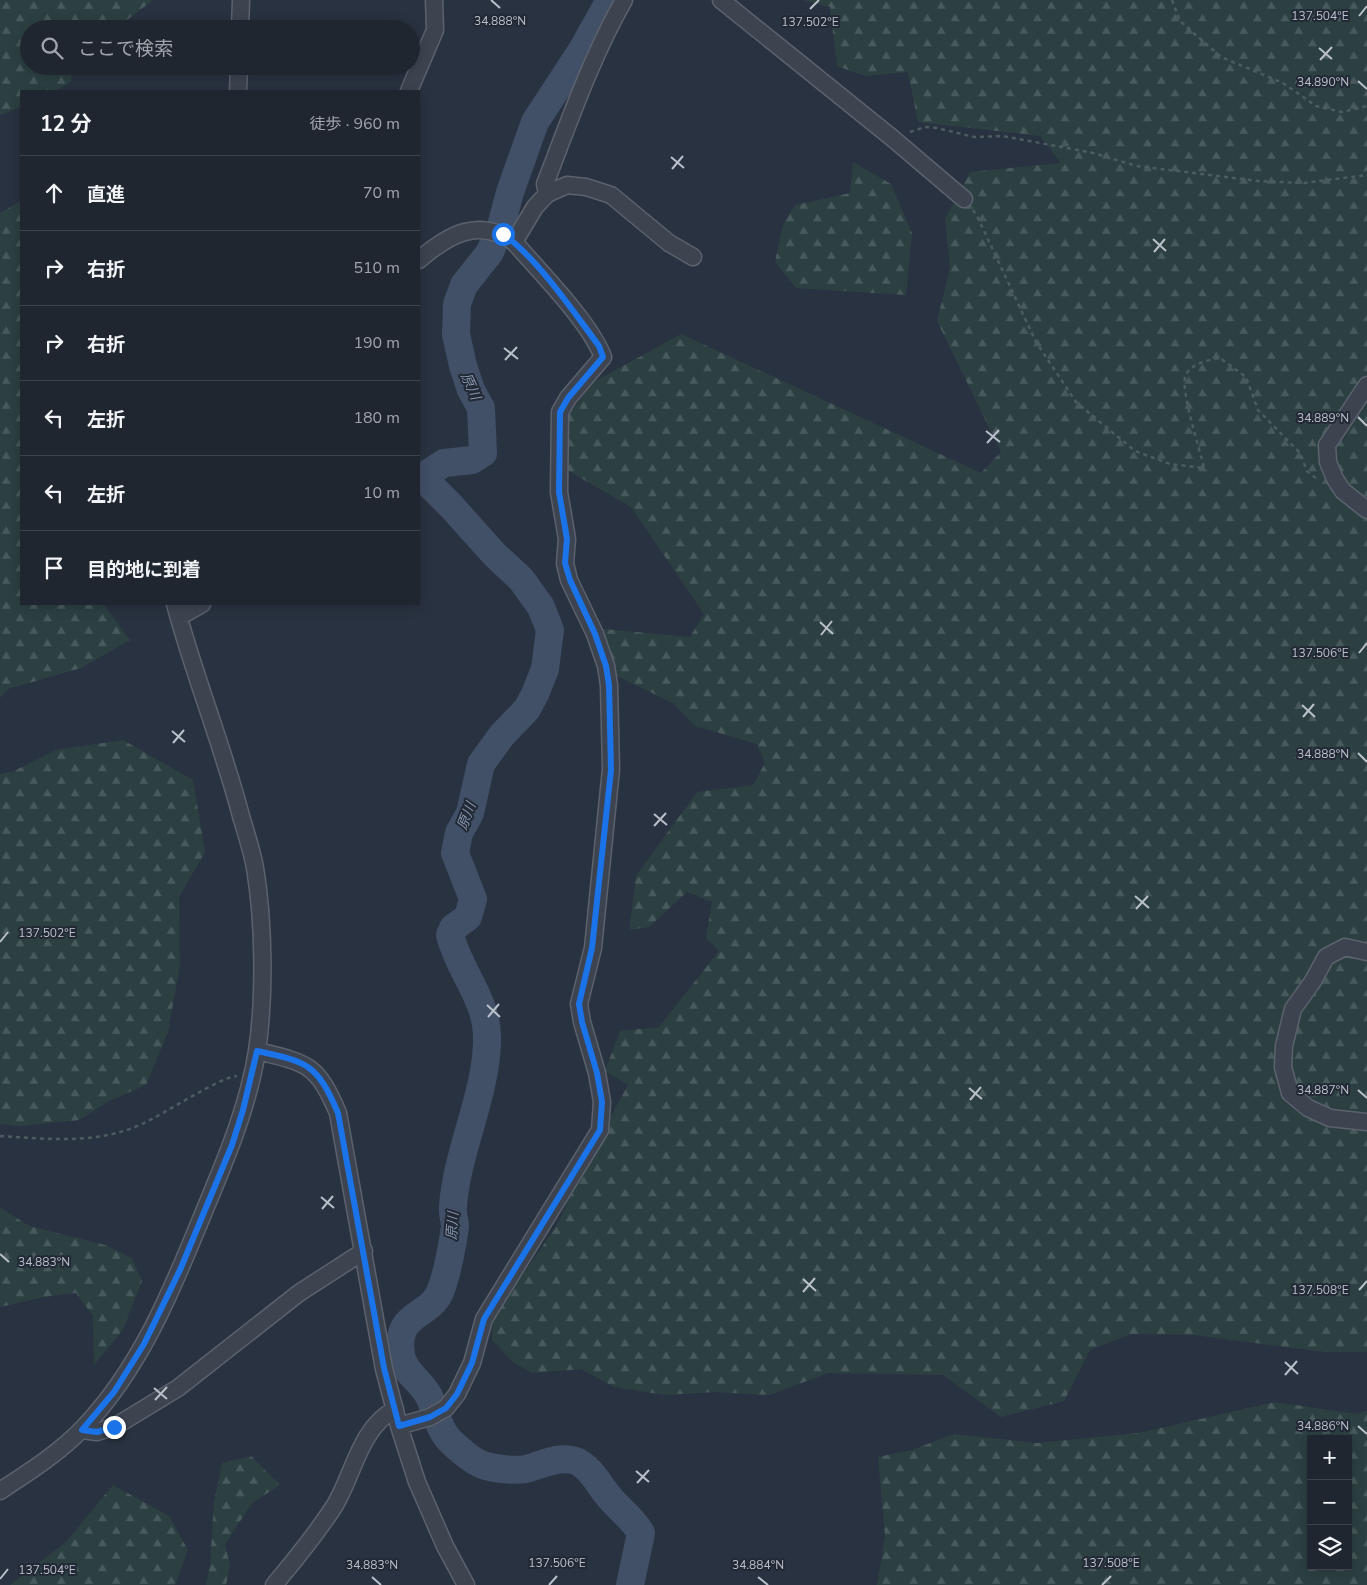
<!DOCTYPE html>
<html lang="ja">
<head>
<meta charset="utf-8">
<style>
  :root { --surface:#1f2630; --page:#272e38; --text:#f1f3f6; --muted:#a1a5ab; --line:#3c434c }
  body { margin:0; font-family:"Nunito Sans","Noto Sans JP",sans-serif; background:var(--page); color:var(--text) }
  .controls { position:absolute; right:15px; bottom:15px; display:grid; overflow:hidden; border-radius:0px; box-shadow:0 2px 12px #0003 }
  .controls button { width:45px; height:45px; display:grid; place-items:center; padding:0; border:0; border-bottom:1px solid var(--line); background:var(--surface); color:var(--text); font:25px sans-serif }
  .stop { position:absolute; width:15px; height:15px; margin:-11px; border:4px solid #1a73e8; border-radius:50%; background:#fff }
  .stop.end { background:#1a73e8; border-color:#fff; box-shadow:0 1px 5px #0008 }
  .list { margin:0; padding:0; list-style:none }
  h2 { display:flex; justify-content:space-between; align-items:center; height:65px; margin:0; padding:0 20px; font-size:21px }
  h2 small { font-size:16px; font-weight:400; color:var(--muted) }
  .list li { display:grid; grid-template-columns:32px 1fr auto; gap:15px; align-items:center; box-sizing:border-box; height:75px; padding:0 20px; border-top:1px solid var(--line) }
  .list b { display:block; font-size:19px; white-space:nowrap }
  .list em { font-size:16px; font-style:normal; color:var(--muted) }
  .icon { flex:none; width:28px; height:28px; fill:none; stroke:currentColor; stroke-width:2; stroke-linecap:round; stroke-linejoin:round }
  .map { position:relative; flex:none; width:1367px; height:1585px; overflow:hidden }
  .search { position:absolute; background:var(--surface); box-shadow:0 2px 12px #0003; left:20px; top:20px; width:400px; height:55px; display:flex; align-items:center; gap:12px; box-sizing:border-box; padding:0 18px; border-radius:28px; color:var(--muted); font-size:19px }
  .panel { position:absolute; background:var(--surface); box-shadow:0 2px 12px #0003; left:20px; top:90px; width:400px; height:515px; border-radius:0px }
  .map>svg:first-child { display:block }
  .forest { fill:url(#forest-firs); fill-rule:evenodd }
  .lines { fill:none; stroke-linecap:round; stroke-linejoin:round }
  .river { stroke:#414f67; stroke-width:28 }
  .minor-casing { stroke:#5b626d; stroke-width:19 }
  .path { stroke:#4c5c60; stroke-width:2.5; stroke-dasharray:4 4; stroke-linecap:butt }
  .minor { stroke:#3d4450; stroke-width:16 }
  .route { stroke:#1a73e8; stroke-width:6 }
  .ticks { fill:none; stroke:#bac0ca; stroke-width:2 }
  .labels { text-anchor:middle; stroke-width:4; stroke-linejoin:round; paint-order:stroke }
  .water-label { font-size:14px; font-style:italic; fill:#8595ae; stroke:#222935 }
  .ticks-label { font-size:12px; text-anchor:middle; fill:#bac0ca; stroke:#222935; stroke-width:4; stroke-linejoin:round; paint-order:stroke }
</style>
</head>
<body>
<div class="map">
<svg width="1367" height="1585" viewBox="0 0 1367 1585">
  <defs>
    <pattern id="forest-firs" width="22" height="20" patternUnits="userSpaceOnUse" patternTransform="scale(1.25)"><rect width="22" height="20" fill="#2c4042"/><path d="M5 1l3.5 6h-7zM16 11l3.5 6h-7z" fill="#485a5c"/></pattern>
  </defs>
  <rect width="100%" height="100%" fill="#293240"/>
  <!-- forest -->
  <path class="forest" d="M0,0H153L127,20L88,24L82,29H29V66H72L71,82L55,91H21V107L0,115Z
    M803,0H1367V1352H1324L1194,1335L1131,1334L1090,1350L1064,1401L1001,1417L943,1375L828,1373L770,1395L715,1392L665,1395L614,1387L581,1369L532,1373L513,1362L492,1340L493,1317L556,1227L590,1155L628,1085L605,1071L620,1031L659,1027L719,951L706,938L712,902L687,892L649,927L629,930L636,876L697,792L753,785L765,763L757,744L695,726L673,703L604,670L603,629L690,637L704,614L631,507L567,470L568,415L594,382L681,334L981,473L1001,452L937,321L950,268L945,219L970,172L1061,163L1040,136L918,122L908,72L865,76L837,66L830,7Z
    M853,162L891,184L912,233L906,295L796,288L775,262L783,225L795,205L850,193Z
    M21,201V604H103L130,640L81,668L8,689L0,698V213Z
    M123,740L193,780L205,852L179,897L180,965L168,1032L146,1085L109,1101L79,1120L19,1126L0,1124V774L12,772L56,750Z
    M0,1207L29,1226L105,1245L132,1258L142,1281L122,1331L94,1365L93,1316L76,1293L44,1297L0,1307Z
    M1275,1402L1356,1414L1367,1411V1585H877L885,1537L878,1457L912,1450L954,1434L1036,1443L1138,1433ZM1311,1439H1348V1566H1311Z
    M251,1456L280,1485L252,1503L225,1544L230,1566L226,1585H206L210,1565L214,1503L222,1463Z
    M113,1485L169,1516L188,1550L175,1585H10L66,1542Z"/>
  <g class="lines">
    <!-- river -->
    <path class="river" d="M610,0L582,50L535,122L510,192L501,226L490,252L464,285L457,304L456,334L463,366L471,390L481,408L483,453L472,460L444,463L430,472L431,486L451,506L495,555L521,579L541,607L550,630L545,669L535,694L527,709L502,735L481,764L470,813L459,833L455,853L473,899L468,917L453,928L450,935C459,971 487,999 487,1037C488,1091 456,1153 453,1207C452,1214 455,1220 455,1227C452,1247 448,1273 440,1292C429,1318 395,1311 401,1355C403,1371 419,1380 427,1393C435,1405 436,1421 444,1433C449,1442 473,1462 483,1465C494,1469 515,1471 526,1469C541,1465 560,1455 576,1461C591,1467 600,1487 610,1498C621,1511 633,1519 641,1533L630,1585"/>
    <!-- minor casing -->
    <g class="minor-casing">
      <path id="minor" d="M721,0L891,137L964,199
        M240,29L241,0
        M238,91L239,66
        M409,91L435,30L434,0
        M547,194L545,184C569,122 591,58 624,0
        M419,260C448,235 478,217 514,242
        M1367,385L1327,445L1328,462L1335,479L1343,491L1367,510
        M179,617L202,604
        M1367,952L1345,947L1326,957L1313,981L1293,1009L1284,1046L1283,1067L1290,1093L1308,1108L1330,1118L1367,1122
        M257,1051C308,1063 317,1064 338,1113L384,1369L399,1426L417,1482L445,1546L466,1585
        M399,1426L430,1417L446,1408L457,1394L472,1363L484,1319L600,1130L602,1102L597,1073L582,1022L579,1004L593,948L611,769L609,685L606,666L595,634L569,580L565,563L567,539L559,492L560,412L568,398L603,357C589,321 541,273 514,242L535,207L547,194L567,185L586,187L611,195L669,243L693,257
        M82,1430L97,1432L114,1427L178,1388L299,1293L364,1251
        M0,1491C29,1472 59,1453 83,1428C140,1369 172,1290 203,1214C225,1161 248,1108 257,1051C265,997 264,922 255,868C252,851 246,833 241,816C222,744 194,675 175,604
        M274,1585C295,1560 317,1533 335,1505C354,1473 360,1428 395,1409"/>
    </g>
    <!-- path -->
    <path class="path" d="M1172,0L1180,21L1221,57L1283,83L1316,106L1342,112L1367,106
      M910,132L925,127L937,128L974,137L1003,136L1093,153L1137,166L1258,181L1304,183L1367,175
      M973,210L978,218L1036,342L1076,402L1135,451L1170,464L1204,468C1200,449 1179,388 1186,374C1193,363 1208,360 1220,358L1246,377L1258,410L1300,453L1307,471L1317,479
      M0,1136C48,1139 99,1145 144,1123C164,1114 220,1077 237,1076"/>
    <!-- minor -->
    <use href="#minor" class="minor"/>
  </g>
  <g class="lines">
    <!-- route -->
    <path class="route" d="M114,1427L97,1432L82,1430L114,1392L144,1344L180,1270L232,1145L243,1110L257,1051C308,1062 317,1064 338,1113L384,1368L399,1426L430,1417L446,1408L457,1394L472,1363L484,1319L600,1130L602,1102L597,1073L582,1022L579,1004L592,948L611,770L609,685L606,666L595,634L570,580L565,563L567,539L559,492L560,412L568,398L603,357L599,346C573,311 538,259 503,234"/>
  </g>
  <!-- ticks -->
  <path class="ticks" d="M491,0L500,8M810,9L819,0M1359,16L1367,6M1319,48L1332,59M1320,60L1332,47M1358,81L1367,89M671,157L684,168M672,169L683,156M1153,239L1166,251M1154,252L1165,239M504,348L518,359M505,360L517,347M1358,417L1367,426M986,431L1000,442M987,443L999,430M820,622L833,634M821,635L832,621M1359,653L1367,643M1302,705L1315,717M1303,717L1314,704M172,731L185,742M173,743L184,730M1358,753L1367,762M654,814L667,825M654,826L666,813M1135,896L1149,908M1136,909L1148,896M0,942L8,932M487,1005L500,1017M488,1017L499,1004M969,1088L982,1099M1358,1090L1367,1098M970,1100L981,1087M321,1197L334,1208M322,1209L333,1196M0,1254L9,1262M803,1279L816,1291M1359,1290L1367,1281M803,1292L815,1278M1285,1362L1298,1374M1285,1375L1297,1361M154,1388L167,1399M155,1400L167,1387M1358,1426L1367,1434M636,1471L649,1482M637,1483L649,1470M372,1577L381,1585M758,1577L768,1585M0,1579L8,1569M549,1585L557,1576M1102,1585L1111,1576"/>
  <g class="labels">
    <!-- water labels -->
    <g class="water-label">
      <text transform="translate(471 386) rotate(66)" y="5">原川</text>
      <text transform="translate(466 816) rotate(-69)" y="5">原川</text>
      <text transform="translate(452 1226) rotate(-86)" y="5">原川</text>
    </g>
  </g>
  <g class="ticks-label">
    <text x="1320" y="20">137.504°E</text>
    <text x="500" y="25">34.888°N</text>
    <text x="810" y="26">137.502°E</text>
    <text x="1323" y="86">34.890°N</text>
    <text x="1323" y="422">34.889°N</text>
    <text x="1320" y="657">137.506°E</text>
    <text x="1323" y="758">34.888°N</text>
    <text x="47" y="937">137.502°E</text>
    <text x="1323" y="1094">34.887°N</text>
    <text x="44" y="1266">34.883°N</text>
    <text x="1320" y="1294">137.508°E</text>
    <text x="1323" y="1430">34.886°N</text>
    <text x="557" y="1567">137.506°E</text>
    <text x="1111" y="1567">137.508°E</text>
    <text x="372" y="1569">34.883°N</text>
    <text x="758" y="1569">34.884°N</text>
    <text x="47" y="1574">137.504°E</text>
  </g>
</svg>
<div class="controls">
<button>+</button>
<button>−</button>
<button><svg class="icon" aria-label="layers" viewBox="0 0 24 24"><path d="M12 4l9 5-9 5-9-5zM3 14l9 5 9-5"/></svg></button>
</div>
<div class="stop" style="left:503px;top:234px"></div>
<div class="stop end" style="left:114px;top:1427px"></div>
<div class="search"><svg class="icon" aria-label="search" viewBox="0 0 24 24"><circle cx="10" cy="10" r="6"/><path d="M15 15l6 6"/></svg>ここで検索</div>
<section class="panel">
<h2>12 分<small>徒歩 · 960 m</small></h2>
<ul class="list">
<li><svg class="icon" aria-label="ahead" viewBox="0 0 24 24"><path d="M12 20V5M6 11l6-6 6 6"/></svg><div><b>直進</b></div><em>70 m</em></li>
<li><svg class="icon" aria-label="right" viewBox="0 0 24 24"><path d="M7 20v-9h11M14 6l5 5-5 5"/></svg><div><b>右折</b></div><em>510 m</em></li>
<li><svg class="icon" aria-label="right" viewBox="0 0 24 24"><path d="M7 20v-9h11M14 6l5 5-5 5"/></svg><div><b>右折</b></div><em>190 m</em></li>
<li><svg class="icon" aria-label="left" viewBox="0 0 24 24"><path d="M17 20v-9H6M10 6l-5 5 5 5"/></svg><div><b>左折</b></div><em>180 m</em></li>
<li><svg class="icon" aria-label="left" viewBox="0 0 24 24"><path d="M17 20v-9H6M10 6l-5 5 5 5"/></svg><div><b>左折</b></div><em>10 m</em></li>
<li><svg class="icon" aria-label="arrive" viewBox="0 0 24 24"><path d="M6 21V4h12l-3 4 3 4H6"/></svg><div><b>目的地に到着</b></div></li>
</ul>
</section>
</div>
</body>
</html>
